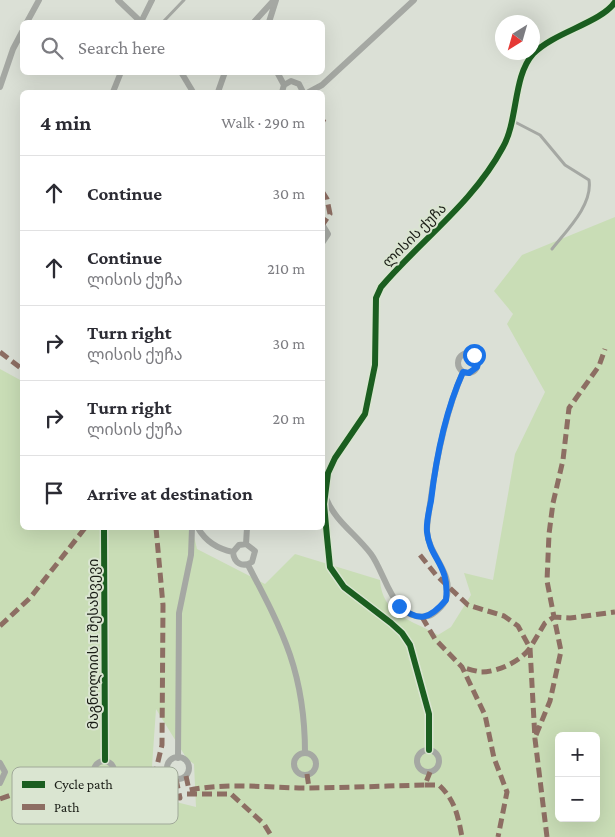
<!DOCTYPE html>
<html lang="en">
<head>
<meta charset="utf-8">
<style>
  :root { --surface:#fff; --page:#f2f2f3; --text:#2b2b33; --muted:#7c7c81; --line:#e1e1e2 }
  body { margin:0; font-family:"Crimson Pro","Noto Sans Georgian",serif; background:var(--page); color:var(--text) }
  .controls { position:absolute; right:15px; bottom:15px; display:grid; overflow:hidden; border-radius:8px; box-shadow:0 5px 20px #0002 }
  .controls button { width:45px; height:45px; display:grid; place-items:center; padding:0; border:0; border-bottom:1px solid var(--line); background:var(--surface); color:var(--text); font:25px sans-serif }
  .compass { position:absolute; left:495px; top:15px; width:45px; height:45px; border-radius:50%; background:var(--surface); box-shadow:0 5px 20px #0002; rotate:217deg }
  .stop { position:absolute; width:15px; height:15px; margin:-11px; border:4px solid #1a73e8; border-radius:50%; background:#fff }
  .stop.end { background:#1a73e8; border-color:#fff; box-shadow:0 1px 5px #0008 }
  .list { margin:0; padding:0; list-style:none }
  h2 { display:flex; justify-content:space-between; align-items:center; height:65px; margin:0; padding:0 20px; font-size:21px }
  h2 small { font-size:16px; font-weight:400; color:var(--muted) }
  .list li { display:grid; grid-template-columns:32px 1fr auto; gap:15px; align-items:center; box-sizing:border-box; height:75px; padding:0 20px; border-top:1px solid var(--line) }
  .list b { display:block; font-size:19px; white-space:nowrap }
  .list p { margin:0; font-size:16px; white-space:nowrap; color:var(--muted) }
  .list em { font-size:16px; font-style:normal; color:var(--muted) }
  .icon { flex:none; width:28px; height:28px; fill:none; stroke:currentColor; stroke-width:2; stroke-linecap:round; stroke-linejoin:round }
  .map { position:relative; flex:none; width:615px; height:837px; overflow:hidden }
  .search { position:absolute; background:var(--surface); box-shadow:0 5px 20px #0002; left:20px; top:20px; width:305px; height:55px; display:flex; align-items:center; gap:12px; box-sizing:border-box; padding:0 18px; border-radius:8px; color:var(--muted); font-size:19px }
  .panel { position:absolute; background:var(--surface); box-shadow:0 5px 20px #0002; left:20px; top:90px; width:305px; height:440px; border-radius:8px }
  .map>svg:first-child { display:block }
  .green { fill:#c9ddb6; fill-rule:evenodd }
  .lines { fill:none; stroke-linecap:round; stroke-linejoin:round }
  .lane { stroke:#a5a8a3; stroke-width:3 }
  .street { stroke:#a5a8a3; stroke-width:6 }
  .quiet { stroke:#8d6e63; stroke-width:5; stroke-dasharray:10 5; stroke-linecap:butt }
  .cycleway-casing { stroke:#dae5d1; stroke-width:9 }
  .cycleway { stroke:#1b5e20; stroke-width:6 }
  .route { stroke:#1a73e8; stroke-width:6 }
  .labels { text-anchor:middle; stroke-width:4; stroke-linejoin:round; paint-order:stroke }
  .street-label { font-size:14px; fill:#1a1d16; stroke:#dae5d1 }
  .key { fill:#dae5d1; stroke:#a0a999; stroke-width:1 }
  .key-label { font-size:14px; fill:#1a1d16 }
</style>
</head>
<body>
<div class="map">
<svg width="615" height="837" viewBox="0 0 615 837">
  <rect width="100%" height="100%" fill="#dbe0d6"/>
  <!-- green -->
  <path class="green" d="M615,217V837H0V369L22,381V528H192L197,549L265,584L295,554L380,580C382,615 412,620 438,635L451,627L471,595L464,573L493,580L515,454L545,392L507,324L513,314L494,291L522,255ZM156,709L187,759L194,764L196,807L172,801L151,781ZM559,736H596V818H559Z"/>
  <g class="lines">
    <!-- lane -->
    <path class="lane" d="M163,22L184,0
      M513,121L540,135L565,165L589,180C593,205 566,231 552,249"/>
    <!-- street -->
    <path class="street" d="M118,0L141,22
      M27,22L39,0
      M141,22L152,0
      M254,22L274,0
      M269,22L276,0
      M181,72L193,92
      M277,72L284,85
      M0,87L13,49L22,32
      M113,92L121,72
      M218,92L225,72
      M282,92L284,85L291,81L299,84L303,92
      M309,92L322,85L414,0
      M322,224L328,234L322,243
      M458 363a10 10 0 1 1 20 0a10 10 0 1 1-20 0Z
      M326,498C335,521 356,534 371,554C386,574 393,623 428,616C434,615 444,605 446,599C455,573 428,555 427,531C427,522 429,513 430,504C436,460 445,413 463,372
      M104,528L105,760
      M198,528C206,542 218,549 233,552
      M246,544L247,528
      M233,552C234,563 242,568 252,562L255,551L246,544
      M233,552L239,545L246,544
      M248,565C284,633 305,674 305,753
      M429,750V714L410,645L402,633L391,623L344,587L330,567L327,537L324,504L328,473L335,458L365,414L375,365L376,298L381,287C421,240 473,203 503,147C518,121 513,76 533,54C554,32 601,23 615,2
      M417 761a11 11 0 1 1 22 0a11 11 0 1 1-22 0Z
      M294 764a11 11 0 1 1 22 0a11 11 0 1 1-22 0Z
      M167 768a11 11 0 1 1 22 0a11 11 0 1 1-22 0Z
      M178,758L179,613L191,555L192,528
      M94 771a10 10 0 1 1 20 0a10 10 0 1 1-20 0Z
      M0,763L5,772L0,783"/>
    <!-- quiet -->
    <path class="quiet" d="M322,123L324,119
      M322,191L327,199L330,214L323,224
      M0,352L22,369
      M156,528L163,605L162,745L154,778L165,790L176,779
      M420,555L436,575L468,605L504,616L518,626L530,648C521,661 498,672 481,672C475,671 468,669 462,667
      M422,617L435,639L462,667L485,715L494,758L507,792L498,837
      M0,626L30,598L85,528
      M536,735L550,701L561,651L554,617L570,618L615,612
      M307,774L309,788
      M186,776L189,790C226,783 262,787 299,788C341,788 383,786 425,785L430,772
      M107,781L108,795
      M425,785H439C455,800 458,816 462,837
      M187,794H231L264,824L272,837
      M0,799L19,792L65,786L96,799L133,792L180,798L176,779
      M547,837L535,739L530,648L545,623L554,617L547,581L549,534L553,503L563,460L569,408L599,366L605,349"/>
    <!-- cycleway casing -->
    <g class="cycleway-casing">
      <path id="cycleway" d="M104,528L105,760
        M429,750V714L410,645L402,633L391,623L344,587L330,567L327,537L324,504L328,473L335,458L365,414L375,365L376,298L381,287C421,240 473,203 503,147C518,121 513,76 533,54C554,32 601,23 615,2"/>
    </g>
    <!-- cycleway -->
    <use href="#cycleway" class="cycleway"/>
  </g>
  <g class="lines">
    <!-- route -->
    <path class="route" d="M399,606C419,623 430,619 446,600C450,564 430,560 427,532C426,522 429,511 431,501C436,458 445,412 463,372L469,373L477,367L478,360L474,355"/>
  </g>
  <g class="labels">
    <!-- street labels -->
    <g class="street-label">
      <text transform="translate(414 235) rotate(-45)" y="5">ლისის ქუჩა</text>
      <text transform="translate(93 644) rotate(-90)" y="5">მაგნოლიის II შესახვევი</text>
    </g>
  </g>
  <!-- legend -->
  <rect x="12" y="767" width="166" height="57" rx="8" class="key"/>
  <rect x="22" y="781" width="23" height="7" fill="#1b5e20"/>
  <rect x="22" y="804" width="23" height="6" fill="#8d6e63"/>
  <g class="key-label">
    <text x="54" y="789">Cycle path</text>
    <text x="54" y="812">Path</text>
  </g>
</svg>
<div class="controls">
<button>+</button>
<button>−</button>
</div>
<svg class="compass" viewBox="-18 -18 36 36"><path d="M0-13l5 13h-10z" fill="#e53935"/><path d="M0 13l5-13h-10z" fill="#7c7c81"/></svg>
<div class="stop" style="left:474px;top:355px"></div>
<div class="stop end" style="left:399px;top:606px"></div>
<div class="search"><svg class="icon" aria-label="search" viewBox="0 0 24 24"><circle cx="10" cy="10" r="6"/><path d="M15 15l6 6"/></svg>Search here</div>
<section class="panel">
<h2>4 min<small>Walk · 290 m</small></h2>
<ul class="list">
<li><svg class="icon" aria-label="ahead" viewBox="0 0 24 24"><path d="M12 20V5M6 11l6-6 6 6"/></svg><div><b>Continue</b></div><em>30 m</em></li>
<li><svg class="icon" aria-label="ahead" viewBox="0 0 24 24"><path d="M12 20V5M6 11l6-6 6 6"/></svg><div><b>Continue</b><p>ლისის ქუჩა</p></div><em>210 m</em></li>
<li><svg class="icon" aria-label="right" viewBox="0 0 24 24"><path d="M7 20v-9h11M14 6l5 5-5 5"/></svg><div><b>Turn right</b><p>ლისის ქუჩა</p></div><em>30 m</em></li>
<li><svg class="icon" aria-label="right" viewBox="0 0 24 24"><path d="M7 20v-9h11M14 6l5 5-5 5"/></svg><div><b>Turn right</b><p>ლისის ქუჩა</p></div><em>20 m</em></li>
<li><svg class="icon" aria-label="arrive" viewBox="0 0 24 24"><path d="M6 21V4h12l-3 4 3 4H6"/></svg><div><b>Arrive at destination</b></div></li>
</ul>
</section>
</div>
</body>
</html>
